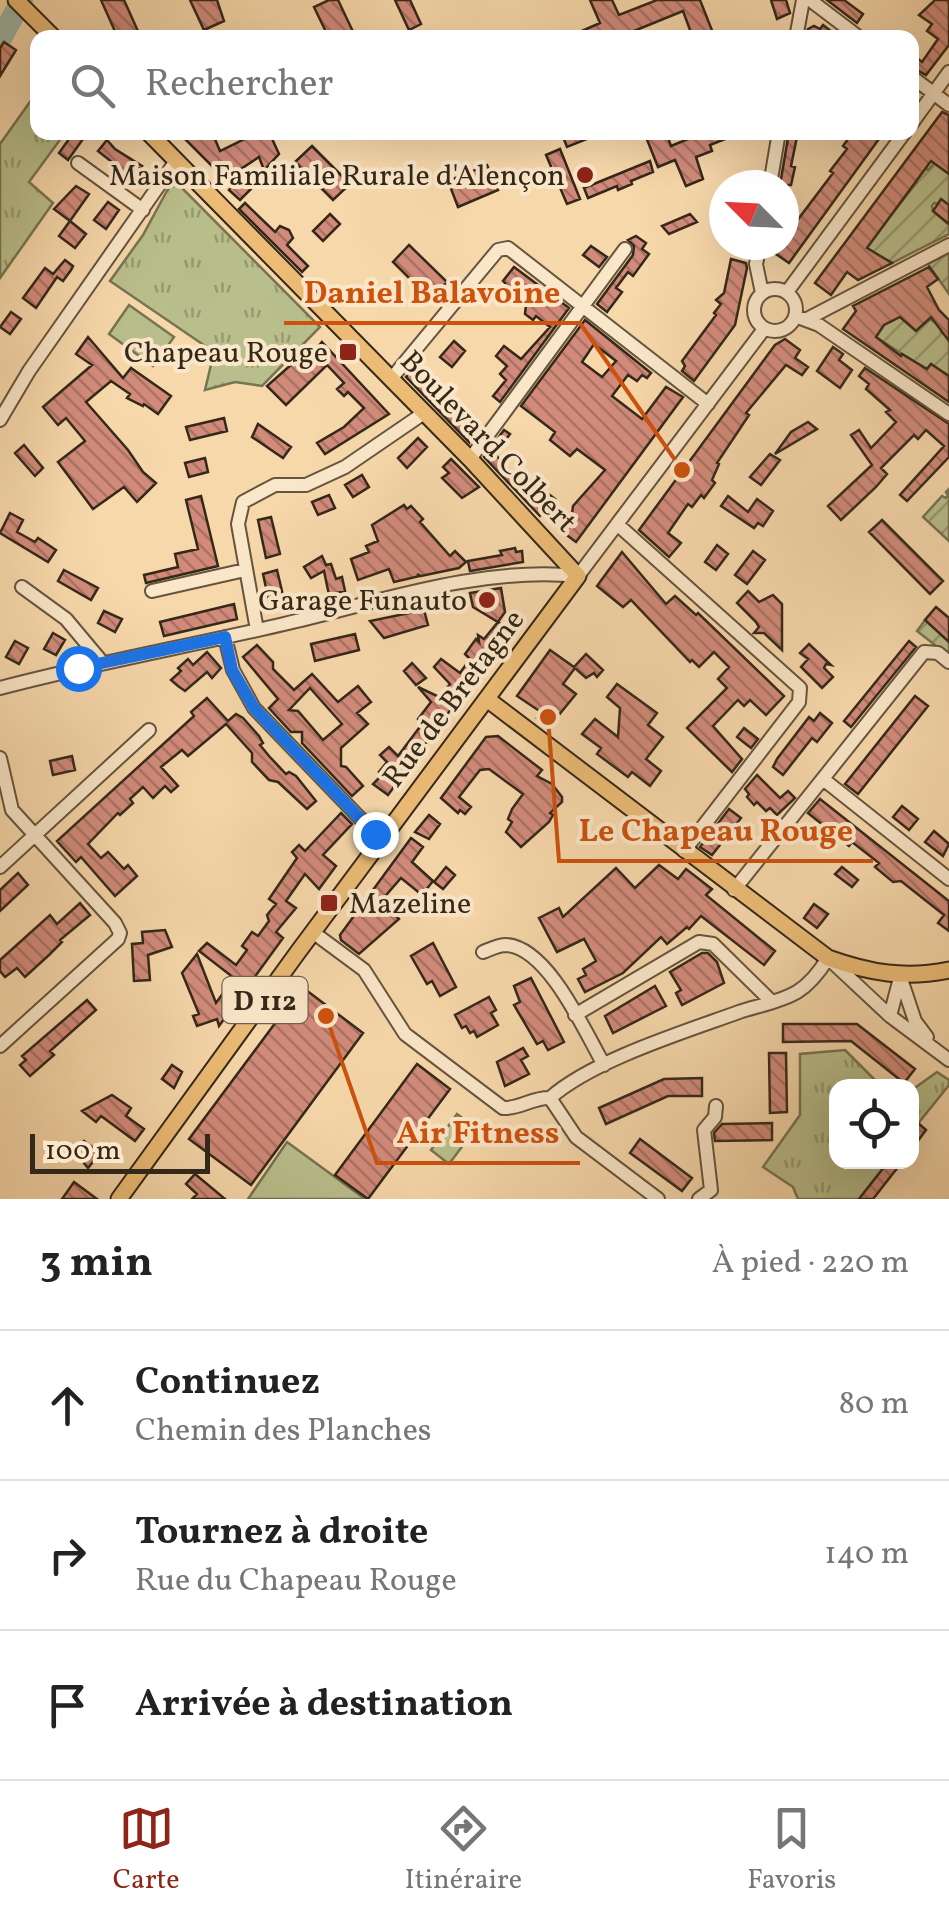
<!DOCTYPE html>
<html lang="fr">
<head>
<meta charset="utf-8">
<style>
  :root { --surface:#fff; --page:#f2f2f2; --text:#222; --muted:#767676; --line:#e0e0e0; --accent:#8f2418 }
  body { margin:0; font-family:Vollkorn,serif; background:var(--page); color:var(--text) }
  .controls { position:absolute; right:30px; bottom:30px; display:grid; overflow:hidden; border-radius:20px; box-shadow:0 10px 40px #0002 }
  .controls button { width:90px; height:90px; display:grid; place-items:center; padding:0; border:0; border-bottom:2px solid var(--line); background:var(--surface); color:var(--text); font:50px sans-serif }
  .compass { position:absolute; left:709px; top:170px; width:90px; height:90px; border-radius:50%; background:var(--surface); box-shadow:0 10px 40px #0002; rotate:294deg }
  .scale { position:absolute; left:30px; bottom:25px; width:180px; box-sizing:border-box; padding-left:10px; border:5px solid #342819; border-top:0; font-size:28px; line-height:35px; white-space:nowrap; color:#342819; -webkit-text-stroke:8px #fae6c8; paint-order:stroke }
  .stop { position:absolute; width:30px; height:30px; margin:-22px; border:8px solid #1a73e8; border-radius:50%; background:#fff }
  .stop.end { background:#1a73e8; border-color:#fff; box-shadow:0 2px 10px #0008 }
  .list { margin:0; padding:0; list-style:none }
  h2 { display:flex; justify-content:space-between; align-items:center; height:130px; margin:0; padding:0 40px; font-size:42px }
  h2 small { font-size:32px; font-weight:400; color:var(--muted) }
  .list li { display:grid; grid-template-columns:65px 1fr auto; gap:30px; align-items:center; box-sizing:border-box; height:150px; padding:0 40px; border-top:2px solid var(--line) }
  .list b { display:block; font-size:38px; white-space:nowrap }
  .list p { margin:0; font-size:32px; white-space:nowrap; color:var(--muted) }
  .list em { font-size:32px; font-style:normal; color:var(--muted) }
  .icon { flex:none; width:55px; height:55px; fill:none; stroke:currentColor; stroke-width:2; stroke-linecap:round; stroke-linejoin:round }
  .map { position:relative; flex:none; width:949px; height:1199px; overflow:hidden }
  .search { position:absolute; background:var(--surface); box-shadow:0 10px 40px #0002; left:30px; right:30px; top:30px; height:110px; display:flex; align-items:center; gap:25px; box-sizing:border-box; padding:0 35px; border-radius:20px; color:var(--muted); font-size:38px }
  .sheet { height:580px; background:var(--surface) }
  nav { display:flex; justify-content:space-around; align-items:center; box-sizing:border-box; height:140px; border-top:2px solid var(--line); background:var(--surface); font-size:28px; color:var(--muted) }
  nav a { display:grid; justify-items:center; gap:5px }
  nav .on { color:var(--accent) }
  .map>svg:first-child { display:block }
  .grass { fill:url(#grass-tufts); stroke:#767452; stroke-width:2.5 }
  .park { fill:#b9bf8c; stroke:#767452; stroke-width:2.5 }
  .garden { fill:url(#garden-furrows); stroke:#767452; stroke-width:2.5 }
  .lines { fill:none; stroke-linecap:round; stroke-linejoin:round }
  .river { stroke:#9dbaaa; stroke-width:22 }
  .building { fill:url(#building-back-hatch); stroke:#342819; stroke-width:2.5; fill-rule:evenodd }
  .minor-casing { stroke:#65543e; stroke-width:16 }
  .major-casing { stroke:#342819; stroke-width:19 }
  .minor { stroke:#fae6c8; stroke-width:12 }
  .major { stroke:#ecbc76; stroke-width:15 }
  .route { stroke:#1a73e8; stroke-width:12 }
  .poi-dot { fill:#8f2418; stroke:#fae6c8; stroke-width:4 }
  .labels { text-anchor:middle; stroke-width:8; stroke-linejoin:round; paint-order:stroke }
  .shield { fill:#fae6c8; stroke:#6f614e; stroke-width:2.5 }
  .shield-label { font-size:28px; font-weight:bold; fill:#342819 }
  .poi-label { font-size:30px; fill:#342819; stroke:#fae6c8; text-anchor:end }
  .street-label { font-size:30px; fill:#342819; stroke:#fae6c8 }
  .leader { fill:none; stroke:#cd520e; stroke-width:4 }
  .callout-dot { fill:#cd520e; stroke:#fae6c8; stroke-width:4 }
  .callout-label { font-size:32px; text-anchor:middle; font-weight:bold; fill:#cd520e; stroke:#fae6c8; stroke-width:8; stroke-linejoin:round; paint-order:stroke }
</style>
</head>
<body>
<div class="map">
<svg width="949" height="1199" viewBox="0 0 949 1199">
  <defs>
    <pattern id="grass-tufts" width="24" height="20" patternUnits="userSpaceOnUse" patternTransform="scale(2.5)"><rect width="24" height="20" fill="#b9bf8c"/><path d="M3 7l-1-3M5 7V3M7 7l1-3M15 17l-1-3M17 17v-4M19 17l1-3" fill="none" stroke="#979b72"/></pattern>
    <pattern id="garden-furrows" width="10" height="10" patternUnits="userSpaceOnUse" patternTransform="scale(2.5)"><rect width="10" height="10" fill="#b9bf8c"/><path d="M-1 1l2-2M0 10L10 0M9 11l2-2" fill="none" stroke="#979b72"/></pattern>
    <pattern id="building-back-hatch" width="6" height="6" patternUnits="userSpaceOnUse" patternTransform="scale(2.5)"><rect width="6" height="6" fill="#d28b7b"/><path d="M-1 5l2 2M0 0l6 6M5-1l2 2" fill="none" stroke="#ab7264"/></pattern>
  </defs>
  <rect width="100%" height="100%" fill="#f7d8ab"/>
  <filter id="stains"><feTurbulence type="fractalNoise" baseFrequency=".002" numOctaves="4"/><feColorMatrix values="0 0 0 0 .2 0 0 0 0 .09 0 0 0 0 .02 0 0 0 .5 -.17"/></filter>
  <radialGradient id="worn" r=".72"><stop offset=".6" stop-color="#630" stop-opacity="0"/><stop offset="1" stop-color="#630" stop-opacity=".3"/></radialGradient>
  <!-- grass -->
  <path class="grass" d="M37,92L38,132L65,133L29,182L53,203L0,278V144Z
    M179,185L320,327L262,386L235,382L205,390L214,352L110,281L143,235L169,187Z
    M845,1050L881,1086H836V1162H888L859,1199H798L793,1187L763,1167L800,1115V1054Z
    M937,1072L949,1080V1085L912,1131V1090Z"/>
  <!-- park -->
  <path class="park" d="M129,305L174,337L153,366L109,334Z
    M457,1114L476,1128L449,1164L431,1150Z
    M287,1142L365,1199H248Z"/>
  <!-- garden -->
  <path class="garden" d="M934,163L949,174V205L934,203L932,206L933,211L949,225V234L890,264L866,247L917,182L914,178L921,165L928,170Z
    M949,253V294L928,264Z
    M885,315L890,322L899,316L916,330L930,319L943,328L941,332L949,337V381L931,364L927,370L876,337Z
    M949,489V541L923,517L942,496L946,498L948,496L946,492Z
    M925,620L949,641V656L917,631Z"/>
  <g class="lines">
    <!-- river -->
    <path class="river" d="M0,40L22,0"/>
  </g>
  <!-- building -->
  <path class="building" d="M101,0H124L141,38H118Z
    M190,0H217L224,21L204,30Z
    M329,0H338L356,38H329L314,7Z
    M395,0H410L421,24L409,30Z
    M590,0H612L619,15L657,0H700L715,38H693L683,11L629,33L627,38H566L600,23Z
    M771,0H786L790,13L777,19Z
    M827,0H844L863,14L857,23Z
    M935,0H949V45L926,75L912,67V54L922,62L938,39L927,31L932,24L919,15Z
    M823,25L840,38H806L808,29L814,26L820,29Z
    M4,42L16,50L0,76V48Z
    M942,112L949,115V174L931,161L867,248L892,263L858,280L847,272L831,295L815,283Z
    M74,132H88L68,160L59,153Z
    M178,132H212L220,151L259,132H269L279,154L264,170L259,157L241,169L251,189L240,200L229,190L232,186Z
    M561,132H602V133L567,147Z
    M644,132H666L671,146L705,132L740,133L710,145L712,151L696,157L703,179L686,186L675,160L658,167Z
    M789,132H798L791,166L795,167L791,185H780Z
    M853,132H884L789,263L773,252L779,245H784V238L833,173L830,171L847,149L843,146Z
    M107,140L115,149L142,166L140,168L145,172L138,181L110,164L112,162L98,151Z
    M312,146L350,184L333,200L295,162Z
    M560,149L580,199L567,204L546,155Z
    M650,161L653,172L631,181L632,184L618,190L617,186L588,198L584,188Z
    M487,165L498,190L458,207L448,181Z
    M76,186L89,194L70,221L86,234L75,248L59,236L70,221L54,209Z
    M941,199L949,205V224L933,211Z
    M108,202L119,210L106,229L94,220Z
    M245,203L275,232L280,226L289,230L293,238L287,245L308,266L302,272L239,209Z
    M330,214L340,224L323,241L313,231Z
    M690,214L697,222L669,234L662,226Z
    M636,236L646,243L642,249L649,254L633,276L628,272L616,288L622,292L607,312L597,304L633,255L634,246L628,240Z
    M409,245L447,282L430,299L393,262Z
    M591,246L607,257L599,267L583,255Z
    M731,259L746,263L747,268L735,325L694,381L682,371L685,366L682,361L716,315L714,313L721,304L716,300L724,293Z
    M65,260L73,266L71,270L63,281L57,277L36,308L23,298L45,268L53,274Z
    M514,267L569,308L500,402L493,396L506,380L500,374L507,366L496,356L504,346L521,359L550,327L536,316L533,320L525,314L526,305L503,281Z
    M929,267L938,279L927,287L939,310L949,320V341L931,317L916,331L900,317L884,325L876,337L901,356L902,354L927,369L931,364L949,376V402L843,329L856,311L853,306Z
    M11,312L21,319L10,334L0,327Z
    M585,320L651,373L647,378L642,375L637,381L628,375L612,396L642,419L666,387L683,397L576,542L564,533L576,517L572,514L573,506L605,470L577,449L570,456L550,440L555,432L521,406ZM594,344L616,361L602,377L582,362Z
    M88,337L123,378L131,368L171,396L158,414L144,404L143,406L127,398L130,394L111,381L86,402L128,450L143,472L156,483L137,502L124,487L93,509L58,462L85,441L66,418L58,425L43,407L92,365L76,354Z
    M785,339L800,350L795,358L808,367L802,375L786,365L746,413L749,415L717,463L719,464L712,480L715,483L704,498L701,495L692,507L688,504L668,533L681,543L669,557L639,530L775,345Z
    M454,341L465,351L452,367L440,357Z
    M322,342L389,414L325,454L317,443L344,427L364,408L348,392L344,396L337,389L344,383L327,365L286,405L267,386L301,356L306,361Z
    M833,347L843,354L839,360L852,370L840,388L817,371Z
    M865,368L949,424V457L907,501L900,495L944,446L926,430L918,439L914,435L881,468L887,474L876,487L841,520L828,506L872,465L851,435L859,430L871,448L896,422L886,412L890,410L866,389L869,384L859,376Z
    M411,371L462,420L469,412L476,419L470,426L469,442L406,377Z
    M224,418L227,431L190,440L186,427Z
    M808,422L817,429L775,454L791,432Z
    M258,424L291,447L283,458L252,437Z
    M504,430L510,434L495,454L515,477L521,473L555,499L540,516L484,457Z
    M418,438L427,447L407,468L398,458Z
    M24,445L43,468L35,476L15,453Z
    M770,454L780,460L761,485L750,477Z
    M205,458L208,472L189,477L185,463Z
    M451,459L479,487L462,498L442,478L449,473L443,467Z
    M362,475L369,487L353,497L345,485Z
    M329,495L335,508L318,515L312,502Z
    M201,496L218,566L146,583L144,575L178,567L175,554L198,549L186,500Z
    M728,496L748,512L757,499L773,511L763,526L758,523L754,528L721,506Z
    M404,505L407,509L411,506L423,519L420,522L450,556L455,551L466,562L459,568L421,576L417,574L420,576L394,582L389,569L358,580L351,559L369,552L366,546L378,541L372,525Z
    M10,513L23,520L17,532L35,542L38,538L56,550L48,562L0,533Z
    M271,517L280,554L266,558L258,520Z
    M882,520L943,581L930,594L869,532Z
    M717,545L728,554L716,570L705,562Z
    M515,548L516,552L522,551L523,562L470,571L468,561L502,555L500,551Z
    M753,551L765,560L747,584L735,575Z
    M622,552L666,604L675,596L696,615L698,613L784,696L766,715L750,700L744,706L738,700L713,726L742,759L732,772L687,728L727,688L718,679L729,667L714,652L699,667L692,660L690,662L631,600L623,607L597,586Z
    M322,556L326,565L331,564L336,579L342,577L345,591L329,595L324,571L311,578L304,567Z
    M64,570L98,588L91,600L58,581Z
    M277,570L286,608L271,611L263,574Z
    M501,588L505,612L498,622L473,607L470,593Z
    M748,591L759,602L773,595L782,604V650L764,633H754L759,627L756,622L737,603Z
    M234,604L237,619L164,636L160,622Z
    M936,607L949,618V642L925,620Z
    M424,610L428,625L384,638L370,621Z
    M104,611L122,619L115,632L98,623Z
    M498,622L509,630L388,795L373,784L382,775L379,772L387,762L380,755L389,747L398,756L422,724L418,719L431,702L418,687L439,697L450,684L434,667L441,659L460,673L470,659L465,654L476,639L479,642L478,635L484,639Z
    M53,633L65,640L56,655L44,649Z
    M355,634L359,650L315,661L311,644Z
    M15,641L28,648L19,664L6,657Z
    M909,641L916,647L851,727L844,721Z
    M809,644L831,665L826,664L824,668L833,677L822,688L801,667L808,659L800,653Z
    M257,645L273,662V669L294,690L312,674L338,702L358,686L371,702L357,713L368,724L341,748V766L346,767L363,786L352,796L302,743V732H291L269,708L278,699L243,657ZM310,688L342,724L323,740L298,711L289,710Z
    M550,650L574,667L586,654L603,670L597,677L594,673L586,678L575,668L563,684L576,694L549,727L537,718L541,712L517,696Z
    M207,652L221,668L212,678L207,672L185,691L178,686L171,680L181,671L178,668L188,659L193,665Z
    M412,663L426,678L416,685L404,671Z
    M617,684L657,713L648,725L663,737L646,759L661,771L650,786L632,772L628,777L597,754L601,748L582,734L595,719L618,737L620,708L607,697Z
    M915,696L928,706L858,794L845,784Z
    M207,698L228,721L236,714L243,718L259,736L263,743L260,745L269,756L286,774L289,772L296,776L316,801L307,809L278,782L269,780L252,762V753L226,724L188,756L182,750L161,767L178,786L171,792L165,786L153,798L143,787L130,799L133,803L120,815L118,813L88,844L101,858L108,852L124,869L128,865L137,876L115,896L81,857L76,862L57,841L194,716L191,712Z
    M820,713L832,723L817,742L812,738L783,775L773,767L777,759L809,717L814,721Z
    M744,728L758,739L751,748L737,737Z
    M498,736L542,770L537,776L552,784L562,797V802L550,813L553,815L549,822L521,847L506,832L512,822L508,819L512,809L523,794L489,769L480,770L459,797L471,807L465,814L460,810L458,813L441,798L486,737Z
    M72,756L75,770L53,775L50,761Z
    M757,775L780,798L788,791L795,798L777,815L770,808L766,811L757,802L754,805L747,797L749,794L745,789Z
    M820,799L949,901V931L938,923L944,915L901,881L893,882L875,867L879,863L852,842L849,846L808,813Z
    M902,806L918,819L909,830L893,817Z
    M729,809L741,818L712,855L700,847Z
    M341,813L352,824L323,855L336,866L319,889L305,874L286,901L296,908L276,932L283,938L219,1026L217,1019L197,1026L193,1016L199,1014L182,973L197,954L216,1003L234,978L199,951L207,943L236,965L247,950L242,946L252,932L258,936L269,921L267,915L276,904L269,899L297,858L292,852L299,845L305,851Z
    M429,815L440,824L429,839L415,832Z
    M934,831L949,844L943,856L925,842Z
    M411,838L423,847L412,862L433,881L422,895L401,878L381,901L399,919L359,954L341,940L340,935Z
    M659,865L678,879L686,869L712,889L706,895L775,951L764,965L701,916L689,929L687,927L667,944L661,937L623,973L585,992L578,979L586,975L583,969L596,961L584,939L557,952L539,918L559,908L563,917L616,868L635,888Z
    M446,867L455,875L443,889L434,882Z
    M842,867L858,880L852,887L835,874Z
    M18,873L28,885L0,911V890Z
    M80,903L90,915L60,940L62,942L49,955L25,977L17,968L5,977L0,971V960L50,915L57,924Z
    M814,904L828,914L817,928L804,918Z
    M165,930L172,947L148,955L150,980L134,981L132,944L143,943L142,932Z
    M433,943L456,987L440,996L432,981L427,984L411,956Z
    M702,953H708L717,962L724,983L682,1005L676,993L681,990L670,972Z
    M531,978L564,1042L548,1050L543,1041L537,1044L514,1005L520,1002L514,986Z
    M655,986L666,1006L613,1033L605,1016Z
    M302,987L363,1033L251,1185L189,1139Z
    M489,997L496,1010L491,1013L498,1025L477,1037L474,1031L470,1033L466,1026L462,1028L455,1015Z
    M87,1000L96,1010L50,1051L54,1055L30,1076L20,1065L26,1060L22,1056Z
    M783,1024H857L915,1069L904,1083L851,1041L783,1042Z
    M523,1048L528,1056L521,1060L529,1074L505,1086L497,1062Z
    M769,1053H786L787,1112L770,1113Z
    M417,1064L450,1089L368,1199L335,1175Z
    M172,1065L182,1072L174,1088L162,1079Z
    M702,1078V1096H668L606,1124L599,1108L664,1079Z
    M112,1095L131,1108L126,1116L144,1129L135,1141L101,1116L96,1122L82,1111Z
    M772,1123V1140L715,1141L714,1133L722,1124Z
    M918,1123L926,1130L912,1149V1131Z
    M640,1139L692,1178L682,1191L630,1153Z
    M84,1141L100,1153L88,1168L75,1152Z
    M888,1162H902L873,1199H859Z
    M195,1174L225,1199H192L197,1194L186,1184Z
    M74,1182L97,1199H62Z"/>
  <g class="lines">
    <!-- minor casing -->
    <g class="minor-casing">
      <path id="minor" d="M810,0L860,38
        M796,38L803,0
        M912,77L949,105
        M912,123L949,72
        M78,163L143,210
        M770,185L779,132
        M760,245L756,264L762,293
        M754 310a21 21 0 1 1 42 0a21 21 0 1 1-42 0Z
        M787,292L905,132
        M795,316L819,325L949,414
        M807,319L949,245
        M391,379L498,250L508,248L708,404
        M0,420L29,371L176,161
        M470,459L625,249
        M617,524L800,688L799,702L684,851
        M22,587L66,619L102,662
        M152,591L245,570
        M257,630L238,524L243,502L275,485H306L345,467L424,413
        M225,637L233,670L254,708L381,840
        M0,688C94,663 190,646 284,624C379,602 480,566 578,576L764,329
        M0,758L12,810L115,923L120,933L118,939L0,1046
        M823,779L949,879
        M0,867L149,730
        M734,890L924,652L938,653L949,662
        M314,933L364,970L405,1034L503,1108C520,1109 533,1097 550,1098
        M483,952C491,949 498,945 506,945C548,947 585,1032 604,1065
        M900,976L915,1021L927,1037
        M575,1015L699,942L713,944L771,1001
        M890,1016L900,978
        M550,1098C593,1060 684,1032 739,1012C757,1006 780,1002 797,992C810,984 820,971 828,958L890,1016L949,1060
        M550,1098L576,1137L658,1199
        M699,1199L711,1190L704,1130L715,1117L716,1106"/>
    </g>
    <!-- major casing -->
    <g class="major-casing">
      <path id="major" d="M16,0L54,38
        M487,699L828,958C870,973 905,979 949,970
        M119,1199L298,952L578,576L470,459L148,132"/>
    </g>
    <!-- minor -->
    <use href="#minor" class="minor"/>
    <!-- major -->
    <use href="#major" class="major"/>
  </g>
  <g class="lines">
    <!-- route -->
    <path class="route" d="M78,668L225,637L232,670L254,708L375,834"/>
  </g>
  <!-- markers -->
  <g class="poi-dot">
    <circle cx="585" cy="175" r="10"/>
    <rect x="338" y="342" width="20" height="20" rx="5"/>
    <circle cx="487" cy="600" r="10"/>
    <rect x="319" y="893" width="20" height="20" rx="5"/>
  </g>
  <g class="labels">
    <!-- shield labels -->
    <rect class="shield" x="222.5" y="977" width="85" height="46" rx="8"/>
    <g class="shield-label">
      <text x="265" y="1010">D 112</text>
    </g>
    <!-- poi labels -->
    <g class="poi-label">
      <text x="565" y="185">Maison Familiale Rurale d'Alençon</text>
      <text x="328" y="362">Chapeau Rouge</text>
      <text x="467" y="610">Garage Funauto</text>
      <text x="349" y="913" text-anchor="start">Mazeline</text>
    </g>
    <!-- street labels -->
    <g class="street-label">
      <text transform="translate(489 441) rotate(46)" y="10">Boulevard Colbert</text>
      <text transform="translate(453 698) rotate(-53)" y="10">Rue de Bretagne</text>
    </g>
  </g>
  <!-- callouts -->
  <path class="leader" d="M682 470L580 323H284M548 717L559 861H873M326 1016L377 1163H580"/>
  <g class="callout-dot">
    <circle cx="682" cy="470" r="10"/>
    <circle cx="548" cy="717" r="10"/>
    <circle cx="326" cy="1016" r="10"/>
  </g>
  <g class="callout-label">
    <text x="432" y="303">Daniel Balavoine</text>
    <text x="716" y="841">Le Chapeau Rouge</text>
    <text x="478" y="1143">Air Fitness</text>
  </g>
  <rect width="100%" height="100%" filter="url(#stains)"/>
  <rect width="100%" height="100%" fill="url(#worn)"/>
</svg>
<div class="controls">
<button><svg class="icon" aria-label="locate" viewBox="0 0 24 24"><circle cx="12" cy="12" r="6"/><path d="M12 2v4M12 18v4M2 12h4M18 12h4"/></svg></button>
</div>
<svg class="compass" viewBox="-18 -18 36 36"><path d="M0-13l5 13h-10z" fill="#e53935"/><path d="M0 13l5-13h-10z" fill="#767676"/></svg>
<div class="scale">100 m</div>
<div class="stop" style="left:78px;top:668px"></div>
<div class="stop end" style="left:375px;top:834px"></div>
<div class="search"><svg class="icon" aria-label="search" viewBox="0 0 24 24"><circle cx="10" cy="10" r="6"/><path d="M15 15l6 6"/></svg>Rechercher</div>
</div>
<section class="sheet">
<h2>3 min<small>À pied · 220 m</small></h2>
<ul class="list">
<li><svg class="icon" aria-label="ahead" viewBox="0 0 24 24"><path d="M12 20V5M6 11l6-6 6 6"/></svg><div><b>Continuez</b><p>Chemin des Planches</p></div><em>80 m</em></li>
<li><svg class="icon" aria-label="right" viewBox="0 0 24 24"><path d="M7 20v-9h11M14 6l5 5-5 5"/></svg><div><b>Tournez à droite</b><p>Rue du Chapeau Rouge</p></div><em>140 m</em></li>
<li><svg class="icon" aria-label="arrive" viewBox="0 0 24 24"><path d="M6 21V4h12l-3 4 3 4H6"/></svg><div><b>Arrivée à destination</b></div></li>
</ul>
</section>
<nav>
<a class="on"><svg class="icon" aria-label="map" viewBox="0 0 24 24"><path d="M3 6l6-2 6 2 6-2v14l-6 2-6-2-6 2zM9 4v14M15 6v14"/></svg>Carte</a>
<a><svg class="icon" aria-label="directions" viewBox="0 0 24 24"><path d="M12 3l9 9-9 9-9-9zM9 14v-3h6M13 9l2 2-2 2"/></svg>Itinéraire</a>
<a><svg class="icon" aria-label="saved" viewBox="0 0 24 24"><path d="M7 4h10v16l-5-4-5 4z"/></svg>Favoris</a>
</nav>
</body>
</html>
